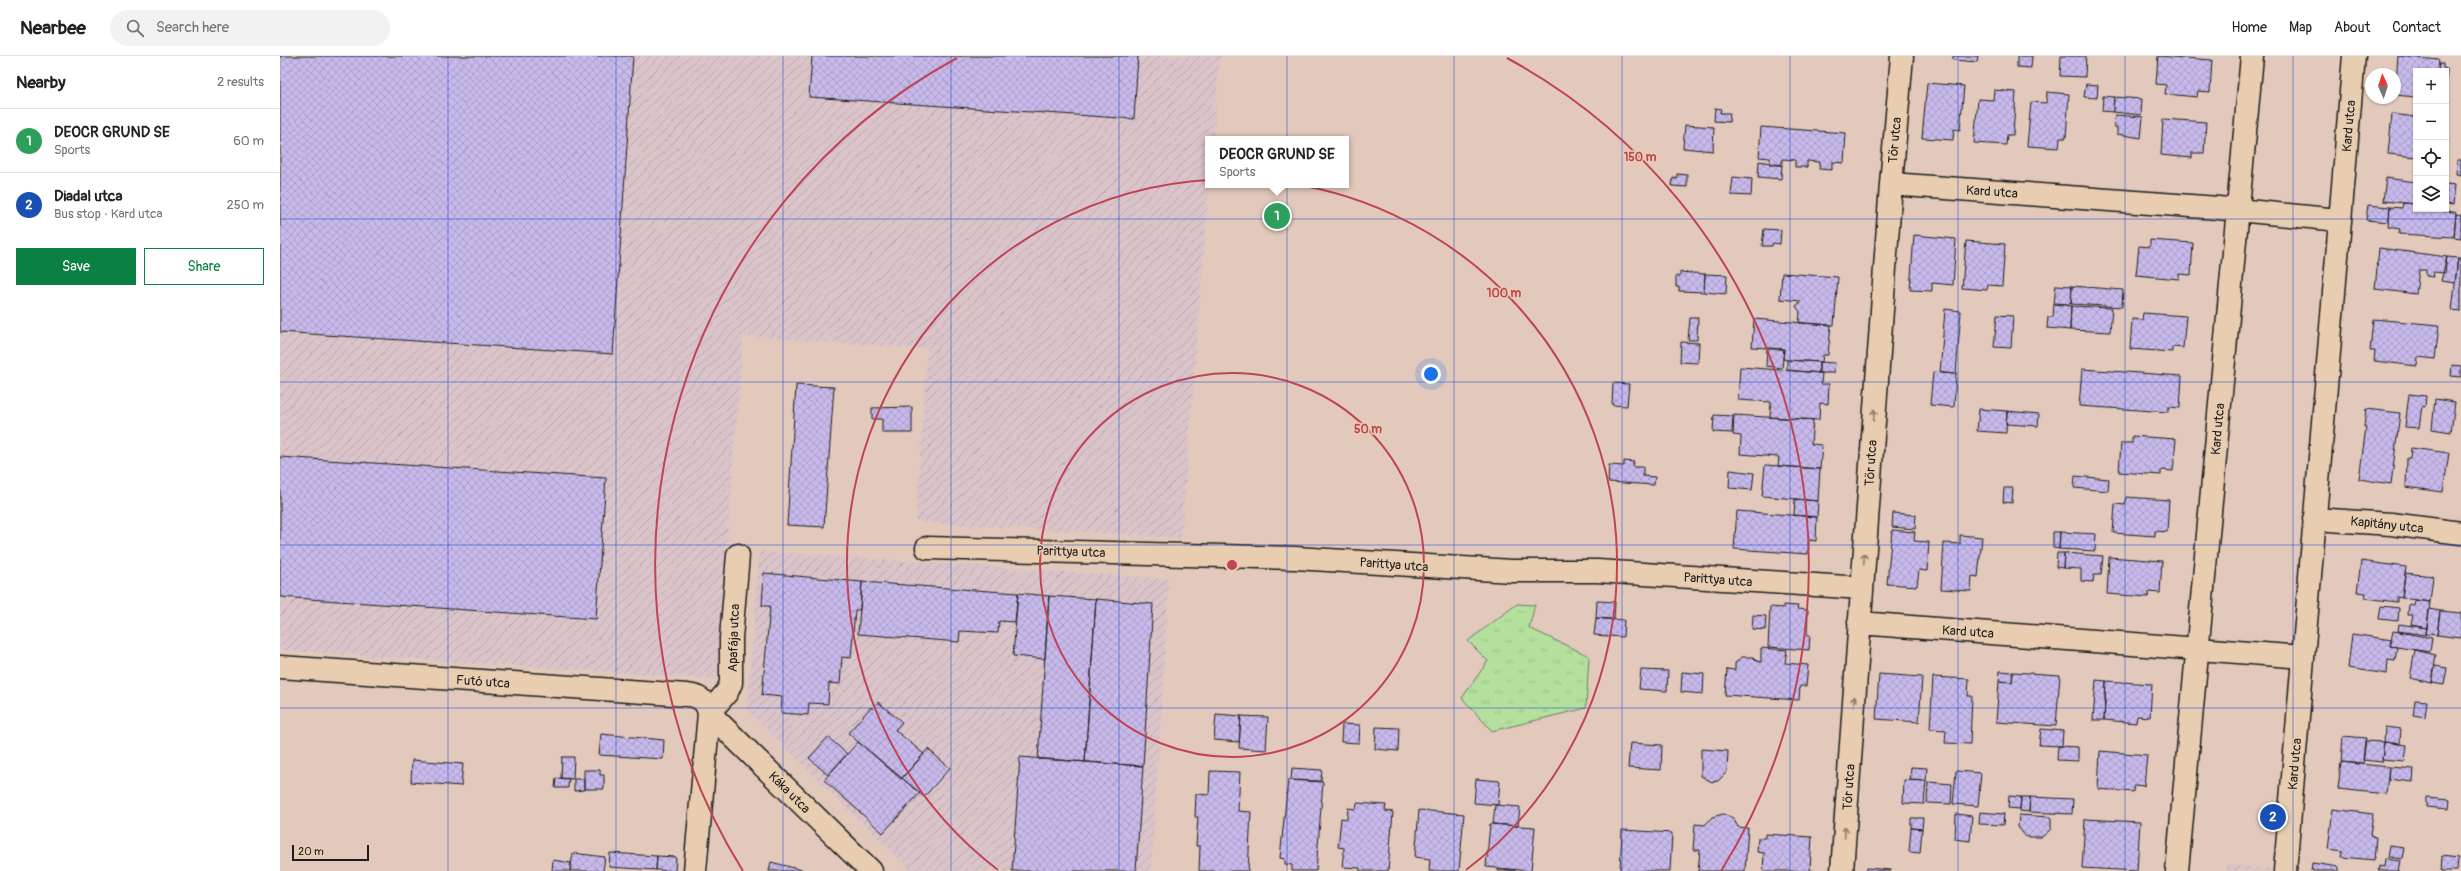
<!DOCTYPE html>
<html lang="en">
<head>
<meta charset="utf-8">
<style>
  :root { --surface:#fff; --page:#f2f2f2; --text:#202124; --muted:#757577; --line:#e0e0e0; --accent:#0b8043 }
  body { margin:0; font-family:Pangolin,sans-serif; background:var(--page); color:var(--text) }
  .controls { position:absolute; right:12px; top:12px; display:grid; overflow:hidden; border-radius:0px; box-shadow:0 1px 3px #0004 }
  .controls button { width:36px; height:36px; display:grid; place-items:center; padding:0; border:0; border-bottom:1px solid var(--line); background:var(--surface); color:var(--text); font:20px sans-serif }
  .compass { position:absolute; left:2085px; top:12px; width:36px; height:36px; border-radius:50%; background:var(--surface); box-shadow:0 1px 3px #0004; rotate:357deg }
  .scale { position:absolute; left:12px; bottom:10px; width:77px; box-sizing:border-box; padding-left:4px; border:2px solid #1c1c1c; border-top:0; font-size:11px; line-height:14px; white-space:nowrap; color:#1c1c1c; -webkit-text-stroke:3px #e9cdb0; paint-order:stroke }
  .you { position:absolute; left:1151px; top:318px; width:14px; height:14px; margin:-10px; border:3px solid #fff; border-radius:50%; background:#1a73e8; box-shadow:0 0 0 6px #1a73e833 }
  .badge { display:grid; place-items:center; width:26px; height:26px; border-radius:50%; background:var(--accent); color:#fff; font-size:13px; font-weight:700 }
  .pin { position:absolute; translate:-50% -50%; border:2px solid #fff; box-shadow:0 1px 4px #0006 }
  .popup { position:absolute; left:925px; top:80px; width:144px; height:52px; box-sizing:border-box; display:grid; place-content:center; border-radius:0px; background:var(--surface); filter:drop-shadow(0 1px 3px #0005); font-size:13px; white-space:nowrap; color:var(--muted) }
  .popup b { font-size:15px; color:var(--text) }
  .popup::after { content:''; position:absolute; left:50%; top:100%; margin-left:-8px; border:8px solid transparent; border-top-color:var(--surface) }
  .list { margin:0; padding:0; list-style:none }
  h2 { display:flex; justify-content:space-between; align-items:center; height:52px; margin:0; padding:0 16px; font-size:17px }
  h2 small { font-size:13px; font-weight:400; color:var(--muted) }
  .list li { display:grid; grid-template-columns:26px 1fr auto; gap:12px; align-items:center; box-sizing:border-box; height:64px; padding:0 16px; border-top:1px solid var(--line) }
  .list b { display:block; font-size:15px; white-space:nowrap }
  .list p { margin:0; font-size:13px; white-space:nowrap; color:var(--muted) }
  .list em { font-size:13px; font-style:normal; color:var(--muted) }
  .actions { display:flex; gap:8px; padding:12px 16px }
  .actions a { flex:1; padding:9px 0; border:1px solid var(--accent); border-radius:0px; text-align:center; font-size:14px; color:var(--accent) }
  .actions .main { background:var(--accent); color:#fff }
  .icon { flex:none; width:22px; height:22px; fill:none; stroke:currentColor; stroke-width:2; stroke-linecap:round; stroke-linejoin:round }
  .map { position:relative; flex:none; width:2181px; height:815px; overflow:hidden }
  header { display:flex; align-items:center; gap:24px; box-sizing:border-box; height:56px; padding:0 20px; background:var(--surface); border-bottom:1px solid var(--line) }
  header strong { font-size:19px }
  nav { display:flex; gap:22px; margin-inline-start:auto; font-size:14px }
  .search { width:280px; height:36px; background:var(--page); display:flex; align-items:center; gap:10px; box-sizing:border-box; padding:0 14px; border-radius:22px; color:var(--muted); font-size:15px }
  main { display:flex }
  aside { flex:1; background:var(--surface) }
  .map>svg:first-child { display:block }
  .industrial { fill:url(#industrial-furrows) }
  .park { fill:url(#park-tufts); stroke:#687e5d }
  .building { fill:url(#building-cross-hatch); stroke:#1c1c1c }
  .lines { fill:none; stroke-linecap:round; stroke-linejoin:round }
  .minor-casing { stroke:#1c1c1c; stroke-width:25 }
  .minor { stroke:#e9cdb0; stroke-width:22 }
  .oneway { stroke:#8d7d6d }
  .grid { fill:none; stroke:#1d4ed8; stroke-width:1; stroke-opacity:0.55 }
  .ring { fill:none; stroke:#bf4455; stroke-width:2 }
  .labels { text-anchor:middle; stroke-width:3; stroke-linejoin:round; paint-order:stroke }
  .street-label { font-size:13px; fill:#1c1c1c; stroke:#e9cdb0 }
  .centre { fill:#bf4455; stroke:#e9cdb0; stroke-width:2 }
  .ring-label { font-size:12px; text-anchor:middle; font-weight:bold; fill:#bf4455; stroke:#e9cdb0; stroke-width:3; stroke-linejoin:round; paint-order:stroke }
</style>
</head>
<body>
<header>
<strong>Nearbee</strong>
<div class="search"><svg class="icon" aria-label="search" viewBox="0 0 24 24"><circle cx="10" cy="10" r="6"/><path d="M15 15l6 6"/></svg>Search here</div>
<nav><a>Home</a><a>Map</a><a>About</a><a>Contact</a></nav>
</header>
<main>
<aside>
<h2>Nearby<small>2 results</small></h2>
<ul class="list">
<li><span class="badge" style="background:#2e9e5b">1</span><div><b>DEOCR GRUND SE</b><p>Sports</p></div><em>60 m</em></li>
<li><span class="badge" style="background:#1a4fb4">2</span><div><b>Diadal utca</b><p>Bus stop · Kard utca</p></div><em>250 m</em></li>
</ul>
<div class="actions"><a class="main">Save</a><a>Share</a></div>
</aside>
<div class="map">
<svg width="2181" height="815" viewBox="0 0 2181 815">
  <defs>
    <pattern id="industrial-furrows" width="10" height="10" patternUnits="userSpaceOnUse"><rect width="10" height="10" fill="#dac4ca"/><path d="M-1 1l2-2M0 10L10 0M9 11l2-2" fill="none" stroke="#baa8ad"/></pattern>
    <pattern id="park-tufts" width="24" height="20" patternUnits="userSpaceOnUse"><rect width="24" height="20" fill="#b4e09e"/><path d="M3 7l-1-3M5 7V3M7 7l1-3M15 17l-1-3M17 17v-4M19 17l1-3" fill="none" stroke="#9ac088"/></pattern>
    <pattern id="building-cross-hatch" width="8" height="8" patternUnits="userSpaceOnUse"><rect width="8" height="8" fill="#c7b9ea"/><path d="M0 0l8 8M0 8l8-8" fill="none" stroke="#aa9ec8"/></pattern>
  </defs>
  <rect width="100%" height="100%" fill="#e2c9bc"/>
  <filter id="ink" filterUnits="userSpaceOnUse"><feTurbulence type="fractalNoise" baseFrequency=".025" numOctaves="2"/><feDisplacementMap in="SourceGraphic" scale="8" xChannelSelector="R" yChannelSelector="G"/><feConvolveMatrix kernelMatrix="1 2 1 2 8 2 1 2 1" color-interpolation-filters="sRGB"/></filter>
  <g filter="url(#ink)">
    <!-- industrial -->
    <path class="industrial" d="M0,0H940L933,83H928L929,129L901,482L636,466L647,293L463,280L436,623L0,594Z
      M479,495L889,523L871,815H631L467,654Z
      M1947,809L1991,813V815H1947Z"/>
    <!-- park -->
    <path class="park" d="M1237,548L1255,549L1249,572L1309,600L1306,652L1212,675L1182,642L1208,605L1188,585Z"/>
    <!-- building -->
    <path class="building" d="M0,0H353L333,298L0,276Z
      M532,0H858L854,63L529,41Z
      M1673,0H1698L1697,6L1673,4Z
      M1737,0H1752L1751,12L1737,11Z
      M1781,0H1806L1805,21L1780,20Z
      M1878,0L1932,4L1930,36L1918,35L1917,41L1885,38L1886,29L1876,28Z
      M2118,0L2159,4L2158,15H2136V41L2115,39Z
      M2159,8H2163V12L2167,13L2166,25V15H2158Z
      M1647,27L1684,30L1680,74L1674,73L1673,84L1642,82Z
      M1806,28L1818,29L1817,42L1804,41Z
      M1714,34L1736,36L1733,79H1727L1726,89L1694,87L1698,43L1713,44Z
      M1767,36L1789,38L1786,82H1780L1779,92L1747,90L1751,46L1766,47Z
      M1823,40L1834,41L1833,56L1822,55Z
      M1834,41L1862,43L1861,59L1833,56Z
      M1435,52L1441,53L1440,57H1450L1449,66L1434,65Z
      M2112,58L2136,61V101L2108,98Z
      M1835,59L1863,61L1861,82L1837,78V71H1834Z
      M1883,63L1926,66L1924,97H1912V102L1881,99Z
      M1405,69L1434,71L1433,95L1403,92Z
      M1481,71L1566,77L1564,107L1552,106V114L1539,113L1540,106L1527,105V111H1515V104L1502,103V109H1490V102L1479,101Z
      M2177,104H2181V119L2176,118Z
      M1479,105L1502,109L1501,123L1478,121Z
      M1397,118L1407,119V131L1392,130L1393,122L1397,123Z
      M1453,121L1472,123L1471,140L1451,139Z
      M2106,122L2136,126V148L2103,145Z
      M2166,128L2175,129L2173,149L2166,148Z
      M2123,147L2136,148V153L2176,156L2174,181L2119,178L2120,173L2108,171L2110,151L2122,152Z
      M2088,149L2110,151L2109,166L2086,164Z
      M2176,158L2181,159V182L2174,181Z
      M1484,173L1501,174L1500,188L1493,187L1492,190H1482Z
      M1634,179L1676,183L1673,229L1652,227V235L1630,234Z
      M1870,184L1913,187L1911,219L1899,218V223L1856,219L1859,190L1870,191Z
      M1686,185L1725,188L1722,230L1708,229L1707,234L1682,232Z
      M2099,192L2167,201L2165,217L2154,216L2153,221L2146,220V214H2139L2136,238L2095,233Z
      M2167,201L2178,202L2175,227L2161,225Z
      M2178,202H2181V255L2172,254Z
      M1400,216L1425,218L1424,236L1399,235V231H1396V220L1400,221Z
      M1502,217L1558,221L1554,269L1519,267L1520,256L1516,250L1521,245L1500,243Z
      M1425,218L1447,219L1446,238L1424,236Z
      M1776,229L1792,230L1791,248L1774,247Z
      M1792,230L1843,234L1842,251L1791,248Z
      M1774,248L1791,250L1790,274L1767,272L1768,261H1773Z
      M1791,250L1832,252L1830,276L1790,274Z
      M1665,253L1681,255L1676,318L1660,317Z
      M1863,257L1906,260L1903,292L1892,291V296L1850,293L1852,263L1862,264Z
      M1717,259L1733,260L1731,292L1714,291Z
      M1410,262H1418L1417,284H1408Z
      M1474,263L1551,269L1548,299H1543L1542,306L1507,304L1503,303L1504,293L1472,291Z
      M2093,263L2159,269L2155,303L2138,301L2137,310L2094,305L2095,295H2090Z
      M1401,286L1419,287L1418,307L1400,306Z
      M1487,293H1504L1502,312L1486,310Z
      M1507,304L1539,306V317L1507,314Z
      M1539,306L1555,307L1554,317H1539Z
      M2172,309L2181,310V321L2171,320Z
      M1460,311L1542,317L1541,328H1549L1548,348L1540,347L1539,364L1490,361L1491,346L1458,344Z
      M1802,313L1902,320L1900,352L1888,351V356L1799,350Z
      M1653,316L1676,318L1674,351L1650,349Z
      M1333,327L1349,328L1347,350L1332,349Z
      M516,329L554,331L544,471L507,469Z
      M2129,338L2146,340L2145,351L2142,350L2139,372L2125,371Z
      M2155,343L2175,346L2171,376L2152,373Z
      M632,351V377H602V363H592V352Z
      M1699,353L1727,355L1726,377L1697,375Z
      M2086,353L2120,357L2111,428L2079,423L2086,371H2084Z
      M1727,355L1759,358L1758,370L1726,368Z
      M1434,359L1453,360L1452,377L1433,376Z
      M1454,359L1533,364L1531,388L1542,389L1540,413L1498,410L1499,401L1460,398L1461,380L1453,379Z
      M1852,380L1896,383L1893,415L1881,414V419L1839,416L1841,387H1852Z
      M2131,392L2169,397L2163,436L2126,431L2127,402H2130Z
      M0,401L326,422L316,563L0,541Z
      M1344,405L1354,406L1353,411H1363V420L1375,421L1374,429L1328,426L1329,409L1344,410Z
      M1485,409L1540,413L1538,445L1482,440Z
      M1450,414L1474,417L1472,434L1449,432Z
      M1795,420L1829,423L1828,435L1794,432Z
      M1724,432H1733L1732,447L1723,446Z
      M1846,441L1889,444L1887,476L1875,475V480L1833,477L1835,448L1845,449Z
      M1515,443L1538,445L1537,461L1514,459Z
      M1457,455L1537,461L1536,485L1529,484L1528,498L1454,493Z
      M1613,457L1636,459L1635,473L1612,471Z
      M1612,474L1635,476L1634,485L1649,486L1647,515L1639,514L1637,530L1607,528Z
      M1773,476H1780L1779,493L1773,492Z
      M1780,476L1816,478L1815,495L1779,493Z
      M1680,479L1702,481L1698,521L1692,520L1691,535L1661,533L1664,487L1680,488Z
      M1777,497H1784L1783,512L1776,511Z
      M1784,497L1823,500L1821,519H1814L1813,526L1801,525V513L1783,512Z
      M1829,501L1882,505L1880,537L1869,536L1868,541L1827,538Z
      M2081,505L2126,511L2122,542L2117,541V546L2085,542L2086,537L2077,536Z
      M484,517L582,526L580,554H575L571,602L562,601L560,628L549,627L548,648L529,647L528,659L501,657L502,641L482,639L490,550H482Z
      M2125,517L2153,520L2150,546L2122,542Z
      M582,526L738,537L735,566L719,565L718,577L680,575L679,586L578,578Z
      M738,537L769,540L765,603L733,600Z
      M769,540L816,543L805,706L758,703Z
      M816,543L873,548L863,710L805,706Z
      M2135,544L2150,546L2147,572L2131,569L2133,559H2128L2129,548L2134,549Z
      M1317,545L1335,546L1334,564L1316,562Z
      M1503,549L1518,550L1517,553L1528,554L1527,579H1530L1529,594L1488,591L1490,551L1503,552Z
      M2101,550L2119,552L2118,565L2099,563Z
      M2149,553L2160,555L2157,579L2146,578Z
      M2160,555L2181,557V582L2157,579Z
      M1473,559L1486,560L1485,574L1472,573Z
      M1316,562L1344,564L1343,581L1314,579Z
      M2119,568L2147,572L2146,579L2118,575Z
      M2113,575L2152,582L2150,596L2110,590Z
      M2072,578L2112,584L2110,590L2117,591L2115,605L2108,604L2107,618L2068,612Z
      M1481,592L1507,594L1505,607L1528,609L1526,630H1520L1519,644L1445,639L1447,613L1455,614V607L1462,601H1473L1477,605L1481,606Z
      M2135,594L2156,599L2152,627L2130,622Z
      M2155,610L2167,612L2164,629L2152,627Z
      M1361,614L1388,615L1387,635L1359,633Z
      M1720,615L1733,616L1732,626L1719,625Z
      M1402,616L1424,618L1423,638L1401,636Z
      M1733,616L1780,619L1776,670L1716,666L1719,625L1732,626Z
      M1599,618L1642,621L1639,666L1596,663Z
      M1653,621L1689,623L1688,640H1692L1690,688L1665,687L1666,674L1650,673Z
      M1816,624L1826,625L1824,664H1813Z
      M1826,625L1872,628L1870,661L1857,660L1856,667L1824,664Z
      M2135,644L2147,645L2145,661L2133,659Z
      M598,646L622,666L615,674L644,698L621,723L568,677L591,651L592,653Z
      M936,658L961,660L959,686L934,684Z
      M961,660L988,661L986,694L959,692Z
      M1062,668L1080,669L1079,687L1061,686Z
      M1096,671L1119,672L1118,695L1095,693Z
      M2105,671L2121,673L2120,688L2104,686Z
      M1761,673L1783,675L1782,690L1759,689Z
      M321,678L384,684L383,703L319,699Z
      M2063,680L2086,682L2083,708L2061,706Z
      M548,681L567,698L548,719L529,702Z
      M2085,685L2104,686L2102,706L2083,704Z
      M578,686L640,737L603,777L544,724Z
      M2104,686L2127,689L2125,705L2102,703Z
      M1350,687L1382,689L1381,714L1348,712Z
      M1778,690L1798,691V705L1777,704Z
      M648,693L670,712L644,741L622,722Z
      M1421,693L1448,695L1447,716L1438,725L1432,726L1421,720Z
      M1820,695L1867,699L1864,730L1854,729L1853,736L1818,733Z
      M282,701H294L293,723L281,722Z
      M740,701L863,710L856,815H732Z
      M132,704L183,708L181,730L131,726Z
      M2061,706L2109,711L2106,738L2058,733Z
      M1631,711L1647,712L1646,725L1630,724Z
      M2109,711L2134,713L2133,726L2108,723Z
      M1012,712L1042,714L1041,725L1011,724Z
      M304,714H320V719H324V733H304Z
      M930,715L960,716L958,755L971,756L968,815H919L920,790H916L918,761H915L916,738L929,739Z
      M1676,715L1701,717L1698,750L1673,748Z
      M276,722L289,723L288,732H275Z
      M294,723H304V734L294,735Z
      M1196,723L1220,725L1218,749L1194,747Z
      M1008,724L1043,726L1036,815H1012V809L1005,808V803L1000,802Z
      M1624,724L1646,725L1644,748L1623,747Z
      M1648,726L1672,728L1671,748L1647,747Z
      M1729,740L1741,741L1740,753L1728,752Z
      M1741,741H1750L1749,756L1740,755Z
      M1750,741L1793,743L1792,758L1749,756Z
      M2146,742L2170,744L2169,753L2146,751Z
      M1077,747L1106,749L1105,755L1113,756L1108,815H1080V812L1062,811L1064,792L1058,791L1061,762L1067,763L1068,752L1076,753Z
      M1215,749L1240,751L1238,770L1213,768Z
      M2053,753L2093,758L2090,780L2096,781L2094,804L2062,801L2063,795L2048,793Z
      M1139,754L1184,758L1179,815H1149L1150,803L1135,801Z
      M1700,756L1724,758L1723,769L1699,768Z
      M1443,758L1453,762L1458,771L1468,772L1465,815H1418L1420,794H1413L1415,768L1425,769L1432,761Z
      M1676,758L1692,760L1690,785L1675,783Z
      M1739,759L1771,761V773L1762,781H1746L1738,771Z
      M1631,762H1643L1642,773L1631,772Z
      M1805,763L1860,766L1857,815L1802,812Z
      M1210,768L1255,771L1251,815L1206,811Z
      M1631,772L1642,773L1640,797L1629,796Z
      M1342,774L1392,777L1390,815H1340Z
      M1485,778L1532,781L1530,814L1534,815H1483L1484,797L1477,796L1478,782H1485Z
      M2110,790L2124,792L2122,803L2108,801Z
      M293,797L325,801L323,815H290Z
      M330,797L377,800L376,814L329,811Z
      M377,800L396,801L395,815L376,814Z
      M2162,800L2178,802L2177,815H2161Z
      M2105,803L2121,805L2119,815H2098L2099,810L2104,811Z
      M273,804L291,807L290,815H272Z
      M491,806L526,815H489Z
      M2032,807L2059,811V815H2031Z
      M1587,812L1611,814V815H1586Z
      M1218,813L1235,814V815H1218Z"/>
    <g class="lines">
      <!-- minor casing -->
      <g class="minor-casing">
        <path id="minor" d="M1611,128L1938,152L2059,164
          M2034,463L2111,468L2181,477
          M647,492L1015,502L1232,515H1317L1582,532
          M458,499L451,582V627L447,636L429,657L591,815
          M1579,567L2023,601
          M0,611L407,639C419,640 426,644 429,657L415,815
          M1562,815L1611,128L1622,0
          M1897,815L1972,0
          M2005,815L2074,0"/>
      </g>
      <!-- minor -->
      <use href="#minor" class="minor"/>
    </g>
    <!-- one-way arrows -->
    <defs><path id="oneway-shaft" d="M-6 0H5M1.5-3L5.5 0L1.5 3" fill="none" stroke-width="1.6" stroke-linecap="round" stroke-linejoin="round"/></defs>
    <g class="oneway">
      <use href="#oneway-shaft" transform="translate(1594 359) rotate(-86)"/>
      <use href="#oneway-shaft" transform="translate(1584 503) rotate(-86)"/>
      <use href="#oneway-shaft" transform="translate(1574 646) rotate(-86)"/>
      <use href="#oneway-shaft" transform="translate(1565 776) rotate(-86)"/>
    </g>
  </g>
  <!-- grid -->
  <path class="grid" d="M168,0V815M336,0V815M503,0V815M671,0V815M839,0V815M1007,0V815M1174,0V815M1342,0V815M1510,0V815M1678,0V815M1845,0V815M2013,0V815M0,163H2181M0,326H2181M0,489H2181M0,652H2181"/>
  <!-- distance rings -->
  <g class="ring">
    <circle cx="952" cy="509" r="192"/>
    <path d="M718 814A385 385 0 1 1 1186 814"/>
    <path d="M463 815A577 577 0 0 1 677 2M1227 2A577 577 0 0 1 1441 815"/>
  </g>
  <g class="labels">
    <!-- street labels -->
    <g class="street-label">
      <text transform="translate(2068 70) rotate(-85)" y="5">Kard utca</text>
      <text transform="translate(1614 84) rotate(-85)" y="5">Tőr utca</text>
      <text transform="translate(1712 135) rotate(4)" y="5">Kard utca</text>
      <text transform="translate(1937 373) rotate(-85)" y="5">Kard utca</text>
      <text transform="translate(1590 407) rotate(-86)" y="5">Tőr utca</text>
      <text transform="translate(2107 468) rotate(6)" y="5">Kapitány utca</text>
      <text transform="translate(791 495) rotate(2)" y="5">Parittya utca</text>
      <text transform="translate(1114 508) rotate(4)" y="5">Parittya utca</text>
      <text transform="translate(1438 523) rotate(4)" y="5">Parittya utca</text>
      <text transform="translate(1688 575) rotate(4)" y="5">Kard utca</text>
      <text transform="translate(453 582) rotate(-88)" y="5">Apafája utca</text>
      <text transform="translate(203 625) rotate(4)" y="5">Futó utca</text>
      <text transform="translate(2014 708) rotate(-85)" y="5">Kard utca</text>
      <text transform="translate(1568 731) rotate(-86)" y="5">Tőr utca</text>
      <text transform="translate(510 736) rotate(45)" y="5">Káka utca</text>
    </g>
  </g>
  <circle cx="952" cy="509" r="6" class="centre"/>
  <g class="ring-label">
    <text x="1360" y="105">150 m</text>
    <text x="1224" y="241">100 m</text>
    <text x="1088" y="377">50 m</text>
  </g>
</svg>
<div class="controls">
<button>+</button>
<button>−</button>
<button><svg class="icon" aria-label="locate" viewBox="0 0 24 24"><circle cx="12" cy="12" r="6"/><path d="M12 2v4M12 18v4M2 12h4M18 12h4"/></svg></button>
<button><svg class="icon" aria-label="layers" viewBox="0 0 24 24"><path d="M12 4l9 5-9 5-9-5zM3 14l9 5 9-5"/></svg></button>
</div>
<svg class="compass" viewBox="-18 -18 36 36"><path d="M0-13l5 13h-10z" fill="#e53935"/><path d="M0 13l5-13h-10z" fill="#757577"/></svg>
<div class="scale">20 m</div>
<div class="you"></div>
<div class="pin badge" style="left:997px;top:160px;background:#2e9e5b">1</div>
<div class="popup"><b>DEOCR GRUND SE</b>Sports</div>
<div class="pin badge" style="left:1993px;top:761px;background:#1a4fb4">2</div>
</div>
</main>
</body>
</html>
